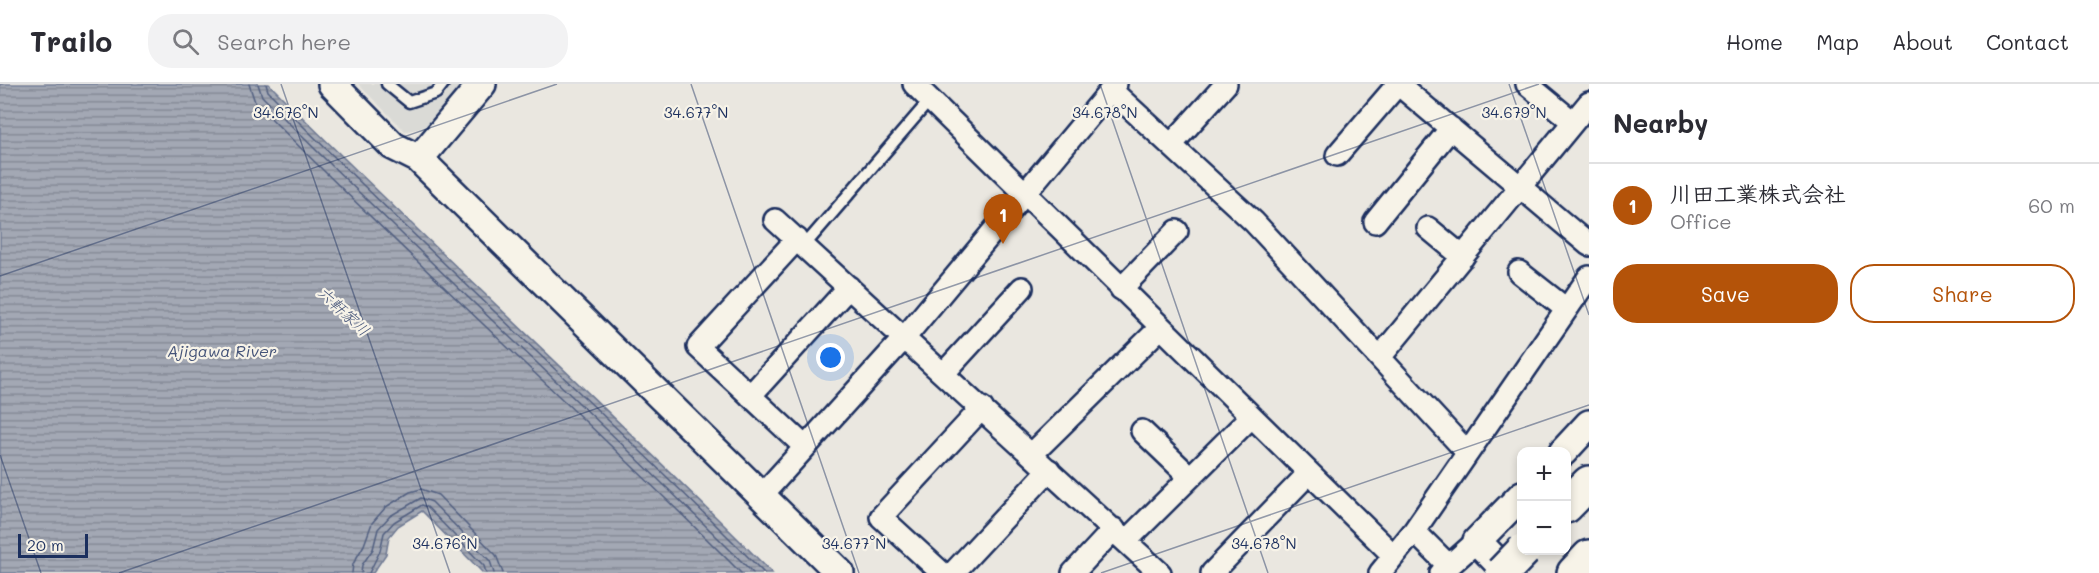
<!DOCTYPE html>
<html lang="en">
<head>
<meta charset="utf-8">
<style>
  :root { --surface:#fff; --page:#f2f2f3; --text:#2b2b33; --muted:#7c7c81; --line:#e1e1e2; --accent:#b45309 }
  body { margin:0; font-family:Mali,"Klee One",sans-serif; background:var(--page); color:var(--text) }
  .controls { position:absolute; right:18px; bottom:18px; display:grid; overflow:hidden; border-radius:12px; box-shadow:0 3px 9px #0003 }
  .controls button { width:54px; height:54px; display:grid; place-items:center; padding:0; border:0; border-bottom:2px solid var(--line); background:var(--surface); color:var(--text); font:30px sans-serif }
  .scale { position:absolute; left:18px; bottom:15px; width:70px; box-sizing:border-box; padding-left:6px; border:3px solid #1b2f5e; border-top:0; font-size:16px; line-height:21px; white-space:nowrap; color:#1b2f5e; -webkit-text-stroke:4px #f7f3e8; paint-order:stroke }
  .you { position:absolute; left:831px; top:274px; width:21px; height:21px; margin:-15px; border:4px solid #fff; border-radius:50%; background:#1a73e8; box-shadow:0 0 0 9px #1a73e833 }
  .badge { display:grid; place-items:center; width:39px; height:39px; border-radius:50%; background:var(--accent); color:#fff; font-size:20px; font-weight:700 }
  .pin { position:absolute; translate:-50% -50px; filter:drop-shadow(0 2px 3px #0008) }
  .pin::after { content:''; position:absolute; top:32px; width:21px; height:18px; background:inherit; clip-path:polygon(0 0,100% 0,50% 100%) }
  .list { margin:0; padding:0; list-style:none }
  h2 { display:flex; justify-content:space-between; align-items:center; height:78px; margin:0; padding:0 24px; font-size:26px }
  h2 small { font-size:20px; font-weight:400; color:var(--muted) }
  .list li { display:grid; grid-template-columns:39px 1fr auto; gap:18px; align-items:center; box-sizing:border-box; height:84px; padding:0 24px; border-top:2px solid var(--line) }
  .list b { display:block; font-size:22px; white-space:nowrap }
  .list p { margin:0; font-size:20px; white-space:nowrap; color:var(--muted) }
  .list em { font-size:20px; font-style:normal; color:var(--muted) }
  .actions { display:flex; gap:12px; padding:18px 24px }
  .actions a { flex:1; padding:14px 0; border:2px solid var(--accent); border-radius:24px; text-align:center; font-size:21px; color:var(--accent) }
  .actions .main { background:var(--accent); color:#fff }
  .icon { flex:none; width:33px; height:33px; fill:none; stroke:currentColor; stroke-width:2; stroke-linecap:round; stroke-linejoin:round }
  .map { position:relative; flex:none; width:1589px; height:489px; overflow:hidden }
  header { display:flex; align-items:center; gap:36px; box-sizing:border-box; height:84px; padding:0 30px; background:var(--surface); border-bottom:2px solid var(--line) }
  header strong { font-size:28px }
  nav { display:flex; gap:33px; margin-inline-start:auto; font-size:21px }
  .search { width:420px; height:54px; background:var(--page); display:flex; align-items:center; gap:15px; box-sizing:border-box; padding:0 21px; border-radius:24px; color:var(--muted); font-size:22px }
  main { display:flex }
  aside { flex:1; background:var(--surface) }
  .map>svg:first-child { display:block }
  .built { fill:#dadad6 }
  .water { fill:url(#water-rules); stroke:#6d7892; stroke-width:1.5 }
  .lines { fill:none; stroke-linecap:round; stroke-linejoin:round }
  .shore { stroke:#515f80; stroke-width:1.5 }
  .service-casing { stroke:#1b2f5e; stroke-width:15 }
  .minor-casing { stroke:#1b2f5e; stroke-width:26 }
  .tertiary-casing { stroke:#1b2f5e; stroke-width:32 }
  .trunk-casing { stroke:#1b2f5e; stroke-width:38 }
  .service { stroke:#f7f3e8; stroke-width:10 }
  .minor { stroke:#f7f3e8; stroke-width:21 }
  .tertiary { stroke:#f7f3e8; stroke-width:27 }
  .trunk { stroke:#f7f3e8; stroke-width:33 }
  .trunk-bridge-casing { stroke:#1b2f5e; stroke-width:38; stroke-linecap:butt }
  .trunk-bridge { stroke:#f7f3e8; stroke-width:33 }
  .ticks { fill:none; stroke:#1b2f5e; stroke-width:1.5; stroke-opacity:0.45 }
  .labels { text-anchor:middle; stroke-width:4.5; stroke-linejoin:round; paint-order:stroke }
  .water-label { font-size:16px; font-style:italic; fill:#445378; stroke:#f7f3e8 }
  .ticks-label { font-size:15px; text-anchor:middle; fill:#1b2f5e; stroke:#f7f3e8; stroke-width:4.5; stroke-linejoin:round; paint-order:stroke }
</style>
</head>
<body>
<header>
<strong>Trailo</strong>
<div class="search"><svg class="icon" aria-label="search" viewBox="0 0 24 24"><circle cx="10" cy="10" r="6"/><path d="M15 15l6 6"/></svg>Search here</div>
<nav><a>Home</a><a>Map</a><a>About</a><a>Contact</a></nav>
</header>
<main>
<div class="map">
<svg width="1589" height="489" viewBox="0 0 1589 489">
  <defs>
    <pattern id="water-rules" width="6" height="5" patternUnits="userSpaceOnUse" patternTransform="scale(1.5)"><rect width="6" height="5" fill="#a3a8b4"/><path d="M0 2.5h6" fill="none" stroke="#848996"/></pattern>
  </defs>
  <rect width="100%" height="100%" fill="#eae7e0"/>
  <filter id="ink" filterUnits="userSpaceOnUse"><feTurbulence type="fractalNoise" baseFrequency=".0167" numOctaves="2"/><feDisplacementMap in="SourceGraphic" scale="12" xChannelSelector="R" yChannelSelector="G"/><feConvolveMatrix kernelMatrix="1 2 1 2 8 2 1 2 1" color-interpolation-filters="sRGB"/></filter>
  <g filter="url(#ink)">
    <!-- built -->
    <path class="built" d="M358,0H465L428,44L405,47Z"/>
    <!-- water -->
    <path class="water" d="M0,0H269C434,166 608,323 772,489H483L422,427L398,442L389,453L386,470L373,489H0Z"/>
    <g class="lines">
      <!-- shore -->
      <path class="shore" d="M249,0L255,18C413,179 582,329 741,489
        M258,0L262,12C422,175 593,327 753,489
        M266,0L268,7C430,171 602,325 764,489
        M352,489L353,480L364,461L372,439L386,423L410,408L421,405L438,411L496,471L503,489
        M361,489L362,481L373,465L378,445L390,432L421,414L432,418L490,477L494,489
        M369,489L380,467L384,449L394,438L422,421L427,423L484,482L486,489"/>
      <!-- service casing -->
      <g class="service-casing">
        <path id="service" d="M387,0L409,18L436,9L443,0
          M804,162L930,16"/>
      </g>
      <!-- minor casing -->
      <g class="minor-casing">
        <path id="minor" d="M914,0L1394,472
          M1398,0L1589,161
          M1527,0L1573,38
          M1111,6L1254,138L1467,368
          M1172,60L1226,0
          M1337,71L1398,0
          M775,136L1160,489
          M1375,138L1451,44
          M1428,144L1463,173
          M797,155L698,263L805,363
          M1519,188L1566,225
          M1121,205L1177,147
          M1381,272L1589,19
          M944,289L1022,204
          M750,312L849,203
          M1142,347L1190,393
          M1032,370L1160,244
          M762,411L905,253L1116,0
          M1414,447L1448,481
          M1126,457L1251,333
          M942,489L881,433L982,324
          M953,489L1049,386
          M1073,489L1114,445
          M1212,489L1309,389
          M1380,489L1414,447L1589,193
          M1441,489L1477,457"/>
      </g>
      <!-- tertiary casing -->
      <g class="tertiary-casing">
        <path id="tertiary" d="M332,0L393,62L419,75L840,489
          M419,75L482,0
          M1563,368L1589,340
          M1508,489L1477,457L1522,411"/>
      </g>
      <!-- trunk casing -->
      <g class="trunk-casing">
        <path id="trunk" d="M1566,422L1589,399
          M1574,489L1589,473"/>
      </g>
      <!-- service -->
      <use href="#service" class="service"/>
      <!-- minor -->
      <use href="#minor" class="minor"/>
      <!-- tertiary -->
      <use href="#tertiary" class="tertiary"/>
      <!-- trunk -->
      <use href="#trunk" class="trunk"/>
      <!-- trunk-bridge casing -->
      <g class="trunk-bridge-casing">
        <path id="trunk-bridge" d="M1502,489L1524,466"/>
      </g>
      <!-- trunk-bridge -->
      <use href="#trunk-bridge" class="trunk-bridge"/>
    </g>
  </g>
  <!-- ticks -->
  <path class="ticks" d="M281,0L450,489M691,0L859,489M1100,0L1268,489M1509,0L1589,231M0,192L557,0M0,371L41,489M119,489L1539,0M1101,489L1589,321"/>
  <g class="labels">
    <!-- water labels -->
    <g class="water-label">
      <text transform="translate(344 227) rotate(43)" y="6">六軒家川</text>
      <text x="222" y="273">Ajigawa River</text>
    </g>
  </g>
  <g class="ticks-label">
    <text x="286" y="34">34.676°N</text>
    <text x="696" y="34">34.677°N</text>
    <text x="1105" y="34">34.678°N</text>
    <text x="1514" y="34">34.679°N</text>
    <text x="445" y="465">34.676°N</text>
    <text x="854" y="465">34.677°N</text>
    <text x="1264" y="465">34.678°N</text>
  </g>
</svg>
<div class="controls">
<button>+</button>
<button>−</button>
</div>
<div class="scale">20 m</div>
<div class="you"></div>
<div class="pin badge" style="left:1003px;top:160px">1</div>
</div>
<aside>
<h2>Nearby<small></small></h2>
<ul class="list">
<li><span class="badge">1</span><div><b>川田工業株式会社</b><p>Office</p></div><em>60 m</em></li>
</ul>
<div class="actions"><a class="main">Save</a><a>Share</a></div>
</aside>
</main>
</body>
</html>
